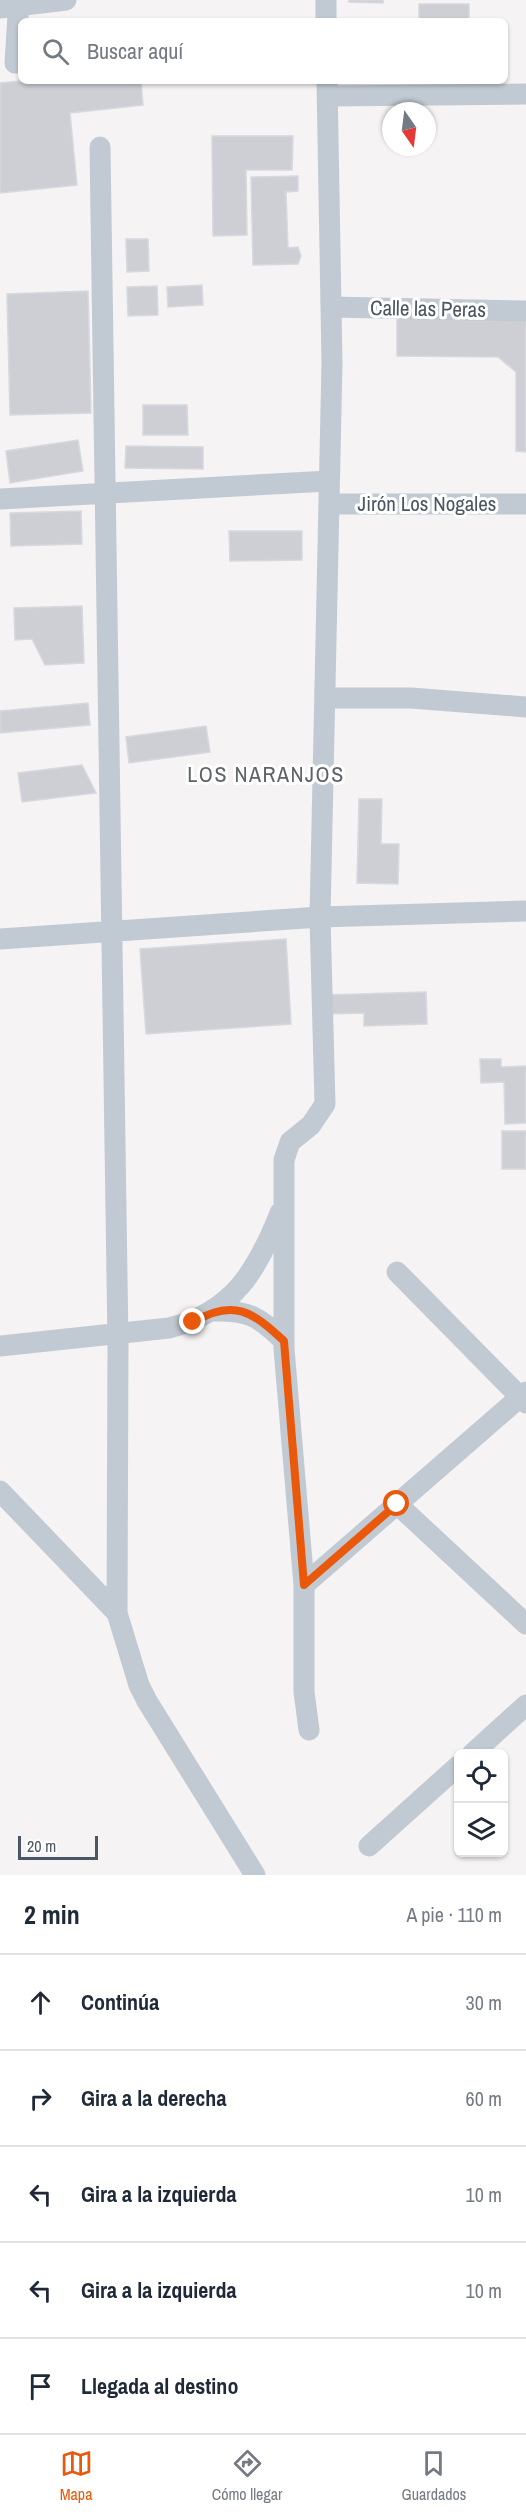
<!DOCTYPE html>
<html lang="es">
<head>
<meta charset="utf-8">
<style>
  :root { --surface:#fff; --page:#f2f2f3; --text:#1f2937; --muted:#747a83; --line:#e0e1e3; --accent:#ea580c }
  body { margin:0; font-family:"Archivo Narrow",sans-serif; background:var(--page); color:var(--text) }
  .controls { position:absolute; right:18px; bottom:18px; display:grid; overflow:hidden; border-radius:9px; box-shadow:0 2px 4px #0004 }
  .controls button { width:54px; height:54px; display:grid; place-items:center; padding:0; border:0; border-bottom:2px solid var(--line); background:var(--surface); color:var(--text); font:30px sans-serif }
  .compass { position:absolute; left:382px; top:102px; width:54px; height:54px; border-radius:50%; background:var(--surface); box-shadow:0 2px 4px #0004; rotate:166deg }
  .scale { position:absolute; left:18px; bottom:15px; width:80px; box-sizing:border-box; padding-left:6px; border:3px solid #4a5661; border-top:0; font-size:16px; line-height:21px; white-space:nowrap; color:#4a5661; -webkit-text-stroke:4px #fff; paint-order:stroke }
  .stop { position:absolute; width:18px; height:18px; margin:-14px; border:4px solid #ea580c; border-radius:50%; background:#fff }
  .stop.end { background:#ea580c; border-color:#fff; box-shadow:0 2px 6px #0008 }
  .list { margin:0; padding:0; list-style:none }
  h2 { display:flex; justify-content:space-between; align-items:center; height:78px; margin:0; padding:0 24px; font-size:26px }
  h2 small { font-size:20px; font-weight:400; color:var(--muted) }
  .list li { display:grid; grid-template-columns:39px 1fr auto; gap:18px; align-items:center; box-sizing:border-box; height:96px; padding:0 24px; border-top:2px solid var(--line) }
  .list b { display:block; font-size:22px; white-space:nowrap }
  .list em { font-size:20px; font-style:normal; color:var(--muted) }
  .icon { flex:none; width:33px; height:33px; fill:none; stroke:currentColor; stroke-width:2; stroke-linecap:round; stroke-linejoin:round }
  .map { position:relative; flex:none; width:526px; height:1875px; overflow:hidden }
  .search { position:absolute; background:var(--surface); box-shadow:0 2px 4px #0004; left:18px; right:18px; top:18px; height:66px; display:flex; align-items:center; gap:15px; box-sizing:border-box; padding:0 21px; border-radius:9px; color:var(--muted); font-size:22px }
  .sheet { height:558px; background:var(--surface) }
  nav { display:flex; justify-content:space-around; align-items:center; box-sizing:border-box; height:84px; border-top:2px solid var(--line); background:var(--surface); font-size:16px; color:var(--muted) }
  nav a { display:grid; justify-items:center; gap:3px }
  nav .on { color:var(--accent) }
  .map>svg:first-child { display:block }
  .building { fill:#cdcfd5; stroke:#d7d9de; stroke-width:1.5 }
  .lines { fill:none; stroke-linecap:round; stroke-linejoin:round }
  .street { stroke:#c1cad2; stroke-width:21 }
  .route { stroke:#ea580c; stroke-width:8 }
  .labels { text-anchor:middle; stroke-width:6; stroke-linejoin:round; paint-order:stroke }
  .street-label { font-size:21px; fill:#4a5661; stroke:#fff }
  .neighbourhood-label { font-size:22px; letter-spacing:1.5px; fill:#5f6368; stroke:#fff }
</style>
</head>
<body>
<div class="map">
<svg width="526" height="1875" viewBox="0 0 526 1875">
  <rect width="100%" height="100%" fill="#f5f3f3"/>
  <!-- building -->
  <path class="building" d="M349,0H383V3L349,2Z
    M419,4H469V21H419Z
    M21,81H141L143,105L70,113L77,185L0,193V83Z
    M212,136H293L292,170H246L247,235L213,236Z
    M298,176V191L286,192L288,248L298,247L301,256L298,264L253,265L251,177Z
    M126,239H148L149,271L127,272Z
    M202,285L203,305L168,307L167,287Z
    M157,286L158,315L128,316L127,287Z
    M88,291L91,413L10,415L7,294Z
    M526,312V452L516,451V372L498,357L397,356V316Z
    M143,405H187L188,435H143Z
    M78,440L83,471L10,483L6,451Z
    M126,446L203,447V469L125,468Z
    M81,511L82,544L11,546L10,513Z
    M229,531H302V560L230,561Z
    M82,606L84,663L45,665L32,639L15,640L14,608Z
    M88,703L90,725L0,733V711Z
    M206,726L210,752L129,763L126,737Z
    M82,765L96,793L22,802L18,773Z
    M359,799H382L381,844H399L398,884L357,883Z
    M286,939L291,1024L146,1034L140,949Z
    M426,992L427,1024L364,1026V1013L325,1014L324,995Z
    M480,1059H501V1067L526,1066V1123L505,1124L504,1082L481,1083Z
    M502,1131H526V1169H502Z"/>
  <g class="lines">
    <!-- street -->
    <path class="street" d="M326,0V21
      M0,8L66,0
      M15,63L19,0
      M328,96L526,94
      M100,147L118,1343L117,1613L139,1685L147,1701L255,1875
      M331,307L526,311
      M0,499L329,481
      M329,504H526
      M325,698H411L526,707
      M0,939L320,917L526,911
      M397,1272L526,1403
      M212,1311C249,1310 258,1316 284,1341
      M0,1346L169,1328C233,1312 257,1271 280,1213
      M0,1491L117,1613
      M397,1504L526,1624
      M304,1585L526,1392
      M309,1730L304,1692V1585L284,1349V1160L290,1142L311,1125L325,1104L320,917L332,363L327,81
      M472,1754L526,1705
      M369,1846L458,1766"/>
  </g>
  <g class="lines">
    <!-- route -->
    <path class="route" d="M193,1322C234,1298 253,1312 284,1341L304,1585L397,1504"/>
  </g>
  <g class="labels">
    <!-- street labels -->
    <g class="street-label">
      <text transform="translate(428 309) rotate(1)" y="7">Calle las Peras</text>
      <text x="427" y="511">Jirón Los Nogales</text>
    </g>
    <!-- neighbourhood labels -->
    <g class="neighbourhood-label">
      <text x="266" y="782">LOS NARANJOS</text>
    </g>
  </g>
</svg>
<div class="controls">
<button><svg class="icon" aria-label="locate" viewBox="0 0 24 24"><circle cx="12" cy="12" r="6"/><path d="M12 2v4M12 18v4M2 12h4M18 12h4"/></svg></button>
<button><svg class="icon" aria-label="layers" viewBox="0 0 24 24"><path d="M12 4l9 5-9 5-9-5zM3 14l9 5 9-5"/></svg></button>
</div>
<svg class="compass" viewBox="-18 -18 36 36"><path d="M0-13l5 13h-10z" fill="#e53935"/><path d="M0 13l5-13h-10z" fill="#747a83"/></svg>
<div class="scale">20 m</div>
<div class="stop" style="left:397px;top:1504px"></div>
<div class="stop end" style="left:193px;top:1322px"></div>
<div class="search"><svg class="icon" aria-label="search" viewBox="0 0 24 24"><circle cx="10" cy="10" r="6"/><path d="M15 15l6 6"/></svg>Buscar aquí</div>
</div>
<section class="sheet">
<h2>2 min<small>A pie · 110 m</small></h2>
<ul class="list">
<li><svg class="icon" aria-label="ahead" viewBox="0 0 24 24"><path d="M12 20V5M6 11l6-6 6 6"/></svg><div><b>Continúa</b></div><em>30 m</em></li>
<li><svg class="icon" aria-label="right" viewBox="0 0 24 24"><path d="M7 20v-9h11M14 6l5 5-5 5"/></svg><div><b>Gira a la derecha</b></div><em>60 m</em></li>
<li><svg class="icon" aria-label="left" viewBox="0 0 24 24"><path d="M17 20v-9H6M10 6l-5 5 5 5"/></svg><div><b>Gira a la izquierda</b></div><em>10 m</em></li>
<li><svg class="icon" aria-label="left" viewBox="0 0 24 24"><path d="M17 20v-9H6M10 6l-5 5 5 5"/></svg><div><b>Gira a la izquierda</b></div><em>10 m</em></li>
<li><svg class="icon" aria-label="arrive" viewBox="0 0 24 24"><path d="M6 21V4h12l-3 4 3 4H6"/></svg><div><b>Llegada al destino</b></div></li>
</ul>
</section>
<nav>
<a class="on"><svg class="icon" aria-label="map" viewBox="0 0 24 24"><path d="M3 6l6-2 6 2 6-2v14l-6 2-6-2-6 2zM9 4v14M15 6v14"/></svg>Mapa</a>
<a><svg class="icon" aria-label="directions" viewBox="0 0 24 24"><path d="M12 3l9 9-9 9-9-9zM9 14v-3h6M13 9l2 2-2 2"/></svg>Cómo llegar</a>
<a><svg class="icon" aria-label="saved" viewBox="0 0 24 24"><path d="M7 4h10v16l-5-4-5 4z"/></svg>Guardados</a>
</nav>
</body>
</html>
